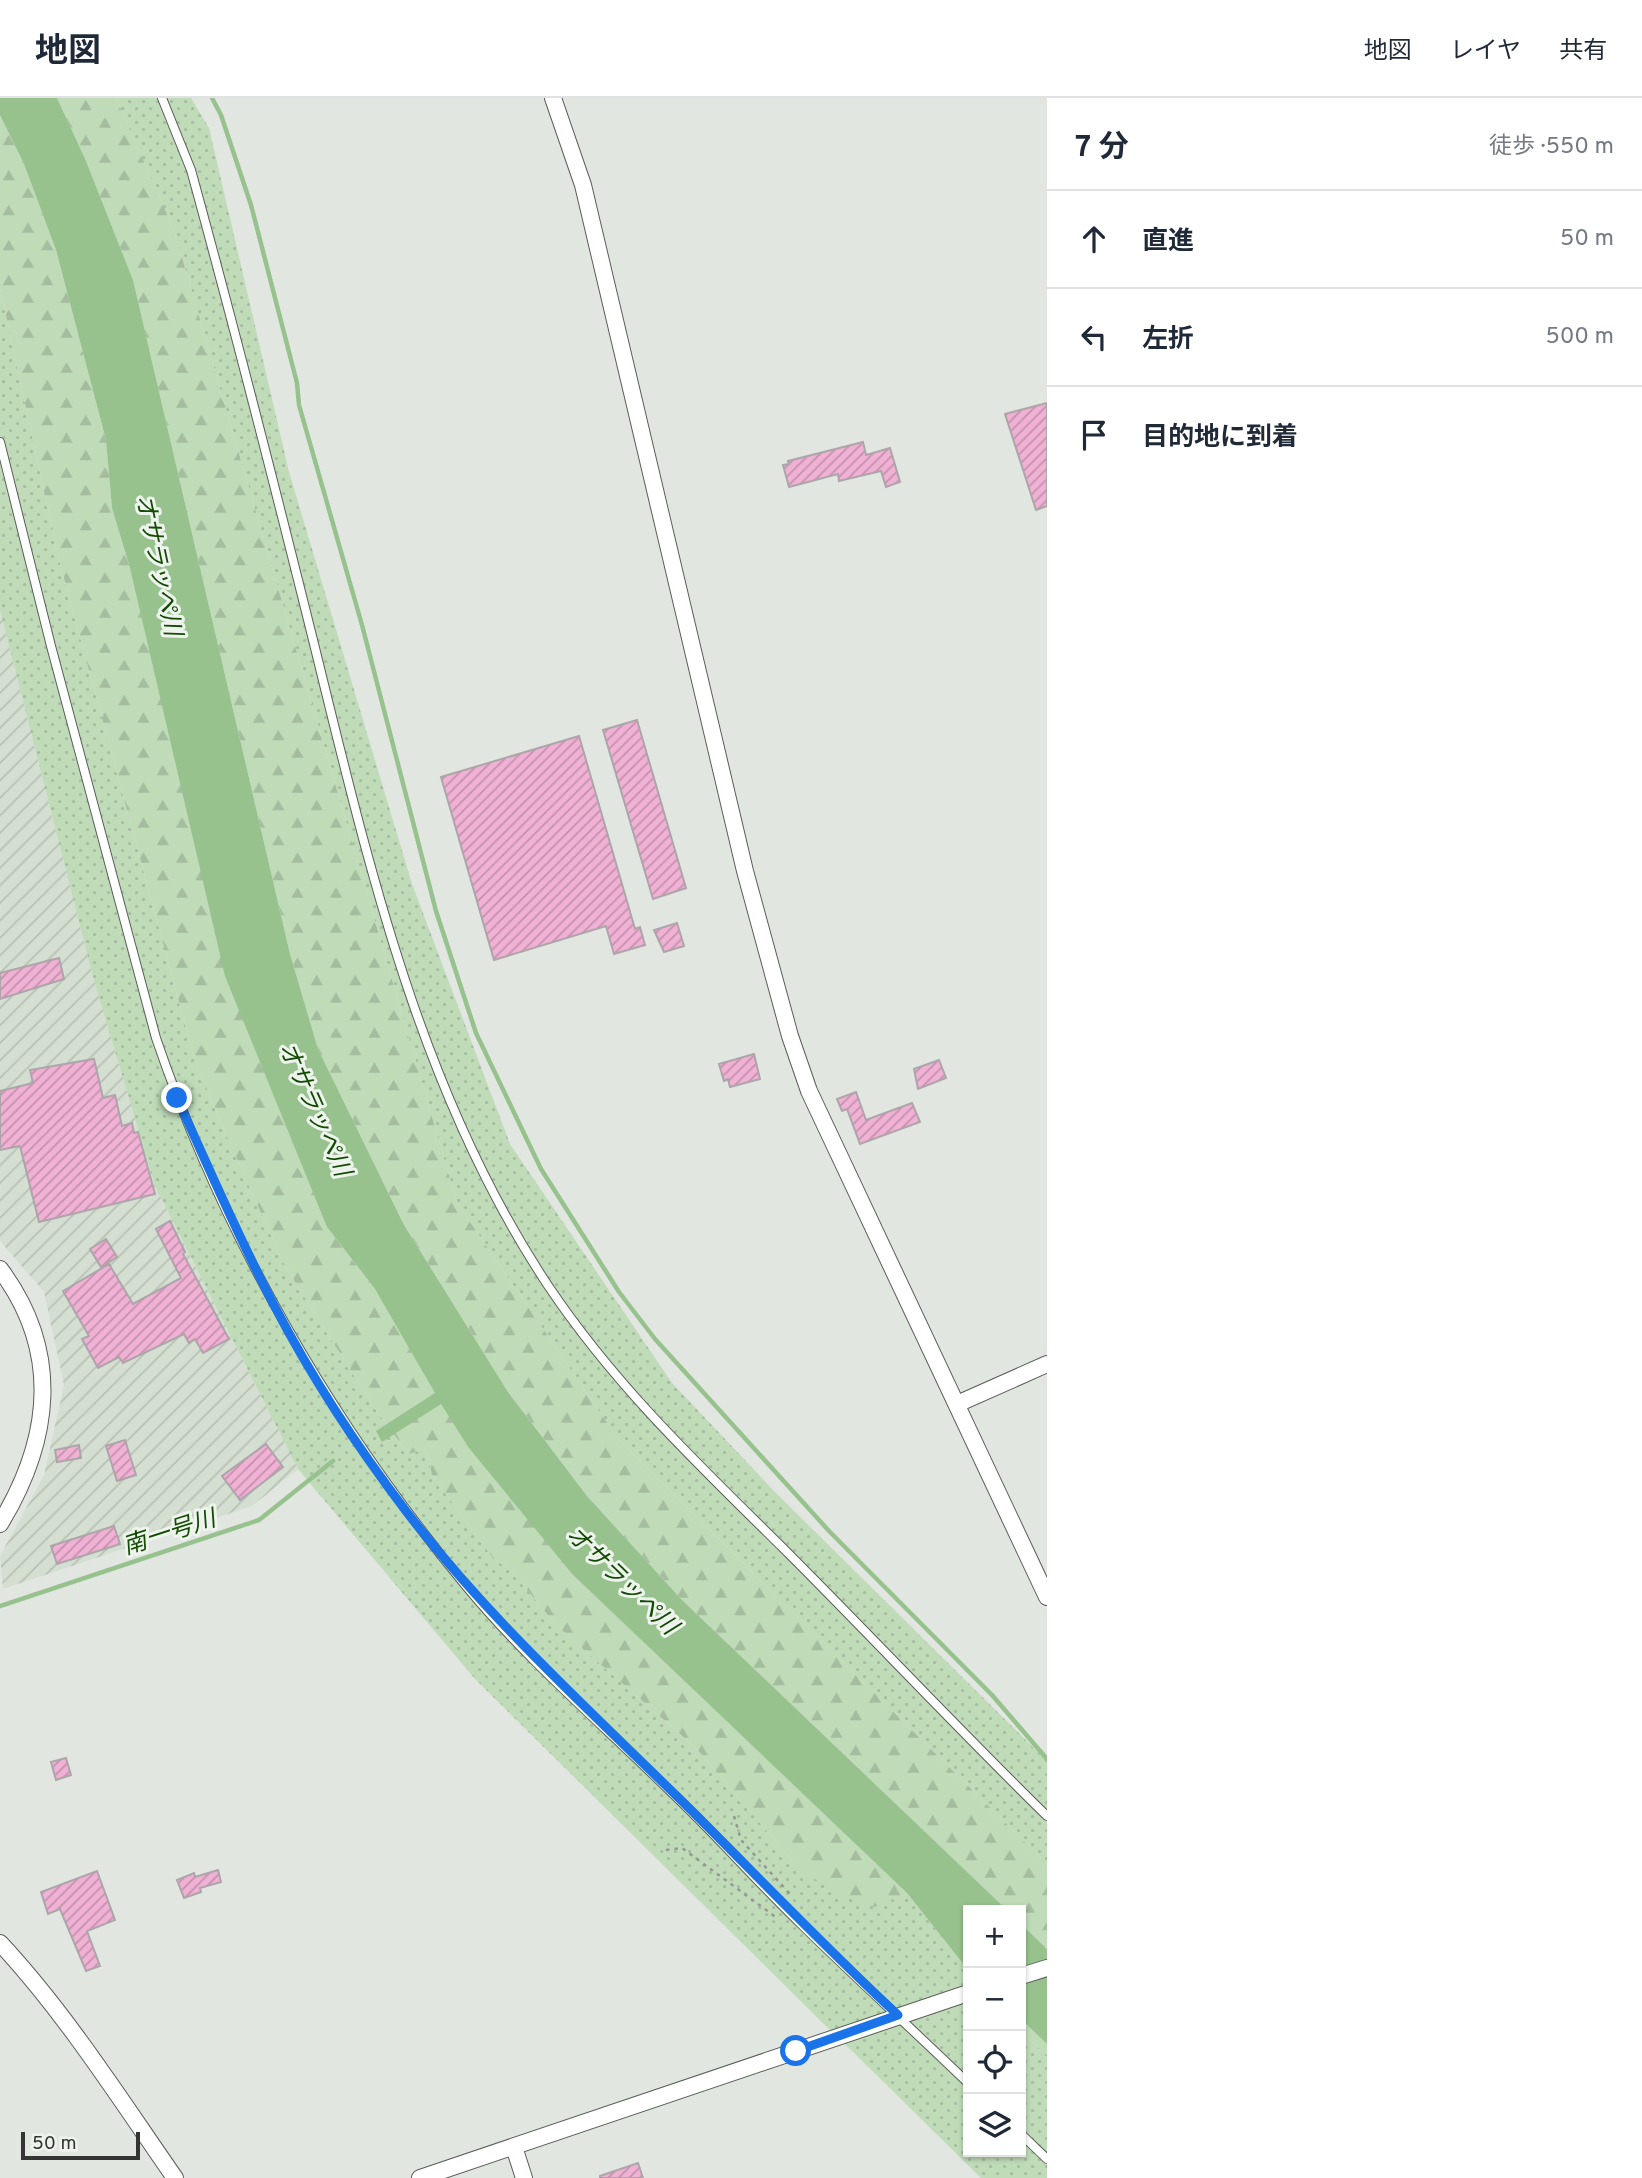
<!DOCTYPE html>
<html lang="ja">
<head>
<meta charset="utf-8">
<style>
  :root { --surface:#fff; --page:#f2f2f3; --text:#1f2937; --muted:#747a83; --line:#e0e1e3 }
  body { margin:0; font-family:Overpass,"Noto Sans JP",sans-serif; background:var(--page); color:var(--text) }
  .controls { position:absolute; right:21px; bottom:21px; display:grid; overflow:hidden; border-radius:0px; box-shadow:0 2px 5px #0004 }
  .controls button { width:63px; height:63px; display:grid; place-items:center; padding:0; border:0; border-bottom:2px solid var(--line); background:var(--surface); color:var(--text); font:35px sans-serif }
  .scale { position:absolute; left:21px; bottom:18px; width:119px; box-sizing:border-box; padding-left:7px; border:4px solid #333533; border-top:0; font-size:19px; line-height:24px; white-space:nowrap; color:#333533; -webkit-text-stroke:5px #eef4ed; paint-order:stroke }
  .stop { position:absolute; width:21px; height:21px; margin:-16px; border:5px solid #1a73e8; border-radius:50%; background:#fff }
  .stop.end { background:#1a73e8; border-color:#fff; box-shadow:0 2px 7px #0008 }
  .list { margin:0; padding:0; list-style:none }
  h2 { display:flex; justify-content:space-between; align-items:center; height:91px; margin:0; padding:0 28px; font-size:30px }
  h2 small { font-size:23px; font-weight:400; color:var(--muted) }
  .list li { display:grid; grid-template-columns:46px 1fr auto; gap:21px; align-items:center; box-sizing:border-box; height:98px; padding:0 28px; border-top:2px solid var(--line) }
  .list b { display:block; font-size:26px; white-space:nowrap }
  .list em { font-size:23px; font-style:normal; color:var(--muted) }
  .icon { flex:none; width:38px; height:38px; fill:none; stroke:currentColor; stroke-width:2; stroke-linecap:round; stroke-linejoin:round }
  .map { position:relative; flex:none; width:1047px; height:2080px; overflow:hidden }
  header { display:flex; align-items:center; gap:42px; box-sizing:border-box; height:98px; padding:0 35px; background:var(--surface); border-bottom:2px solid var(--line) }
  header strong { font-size:33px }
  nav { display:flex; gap:38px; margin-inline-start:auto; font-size:24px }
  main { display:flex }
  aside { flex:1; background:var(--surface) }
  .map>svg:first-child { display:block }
  .industrial { fill:url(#industrial-furrows) }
  .grass { fill:url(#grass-dots) }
  .forest { fill:url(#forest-firs) }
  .water { fill:#97c28e }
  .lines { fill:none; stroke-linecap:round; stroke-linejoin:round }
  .stream { stroke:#97c28e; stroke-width:4.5 }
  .building { fill:url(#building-hatch); stroke:#ada5a9; stroke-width:2 }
  .service-casing { stroke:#595e58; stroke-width:10 }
  .minor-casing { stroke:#595e58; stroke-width:18 }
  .path { stroke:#959995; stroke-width:2.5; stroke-dasharray:3.5 5; stroke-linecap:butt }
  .service { stroke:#fff; stroke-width:8 }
  .minor { stroke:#fff; stroke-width:16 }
  .route { stroke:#1a73e8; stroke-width:9 }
  .labels { text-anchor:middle; stroke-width:6; stroke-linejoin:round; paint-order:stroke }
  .water-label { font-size:24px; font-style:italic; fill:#124b02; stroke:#eef4ed }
</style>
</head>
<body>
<header>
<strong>地図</strong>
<nav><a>地図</a><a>レイヤ</a><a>共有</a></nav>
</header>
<main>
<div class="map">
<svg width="1047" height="2080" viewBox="0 0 1047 2080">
  <defs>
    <pattern id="industrial-furrows" width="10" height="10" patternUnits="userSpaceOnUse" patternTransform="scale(1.75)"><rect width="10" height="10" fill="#d4dfd1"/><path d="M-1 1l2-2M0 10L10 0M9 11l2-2" fill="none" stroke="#b6c0b4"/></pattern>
    <pattern id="grass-dots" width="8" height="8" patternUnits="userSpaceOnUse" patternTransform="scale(1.75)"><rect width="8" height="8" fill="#bfdbb8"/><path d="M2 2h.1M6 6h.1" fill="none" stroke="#a5bd9f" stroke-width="1.8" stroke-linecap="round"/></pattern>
    <pattern id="forest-firs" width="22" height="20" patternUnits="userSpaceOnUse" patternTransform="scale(1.75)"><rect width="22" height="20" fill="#bfdbb8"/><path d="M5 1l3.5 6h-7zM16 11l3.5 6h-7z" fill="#a5bd9f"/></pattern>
    <pattern id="building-hatch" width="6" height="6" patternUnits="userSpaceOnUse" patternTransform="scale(1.75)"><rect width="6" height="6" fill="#f0b1d4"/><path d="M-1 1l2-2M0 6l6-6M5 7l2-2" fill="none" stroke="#c391ad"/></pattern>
  </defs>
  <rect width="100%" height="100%" fill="#e1e7e0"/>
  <!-- industrial -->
  <path class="industrial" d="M0,512L93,879L155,1088L298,1371L252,1408L3,1491L0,1458L44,1377L64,1287L44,1194L0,1143Z"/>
  <!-- grass -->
  <path class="grass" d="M116,0H191L209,30L289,374L412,786L510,1046L672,1285L775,1394L1047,1663V1766L619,1342L457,1105L174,132Z
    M0,190L59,462L197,970L283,1165L377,1314L409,1356L426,1350L432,1377L493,1460L512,1474L557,1528L696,1650L800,1772L874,1808L907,1795L968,1872V1885L832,1934L475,1581L298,1371L155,1088L93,879L0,512Z
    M968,1902V2054H1021V1934L1047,1957V2080H981L843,1944Z"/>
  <!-- forest -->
  <path class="forest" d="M57,0H116L174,132L457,1105L619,1342L1047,1766V1851L1021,1826V1812H1007L683,1503L587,1398L508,1294L404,1127L318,951L290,856L133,182L86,63Z
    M0,17L24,66L56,152L106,342L112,410L327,1129L375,1191L573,1477L907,1795L874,1809L842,1798L800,1772L696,1650L557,1528L512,1474L493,1460L432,1377L426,1350L409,1356L377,1314L283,1165L197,970L59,462L0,190Z
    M1021,1921L1047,1946V1957L1021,1934Z"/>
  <!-- water -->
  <path class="water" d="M0,0H57L86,63L133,182L290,856L318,951L404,1127L508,1294L587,1398L683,1503L1007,1812H968V1872L907,1795L573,1477L469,1350L441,1306L382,1344L376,1333L435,1295L375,1191L327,1129L225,878L130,470L112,410L106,342L56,152L24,66L0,17Z
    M1021,1826L1047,1851V1946L1021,1921Z"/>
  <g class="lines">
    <!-- stream -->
    <path class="stream" d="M212,0L221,17L251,107L297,285L299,307L362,527L436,813L476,935L541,1071L619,1194L655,1241L829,1433L992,1597L1047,1661
      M0,1508L259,1422L333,1363"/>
  </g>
  <!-- building -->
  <path class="building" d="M1047,305V408L1036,412L1005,316Z
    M863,344L866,357L890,350L900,384L886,389L881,373L839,383L838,376L789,389L783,367L789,366L788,363Z
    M637,622L686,790L653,801L603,632Z
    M579,638L635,831L640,829L645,847L614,856L606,828L494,862L441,679Z
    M677,825L684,848L664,854L654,832Z
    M59,860L64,881L0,901V875Z
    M754,956L760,981L730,989L728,981L724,983L719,966Z
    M94,961L103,1000L115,997L122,1028L132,1025L134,1035L138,1034L155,1096L39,1124L20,1048L0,1052V993L33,985L30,972Z
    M939,962L946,980L918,991L914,971Z
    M856,994L866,1022L912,1005L920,1024L860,1046L847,1011L842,1013L837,1001Z
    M170,1123L185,1154L183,1156L229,1241L203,1255L195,1241L189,1245L184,1236L123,1265L119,1259L98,1270L82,1241L89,1238L63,1193L109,1166L133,1206L181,1180L156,1131Z
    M106,1141L117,1159L101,1169L90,1151Z
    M125,1342L136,1377L117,1383L106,1348Z
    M266,1346L283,1369L240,1402L222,1378Z
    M79,1347L81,1360L57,1364L55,1352Z
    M114,1428L120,1446L57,1466L51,1448Z
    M66,1660L71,1677L56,1682L51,1664Z
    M218,1772L221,1784L200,1790L201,1794L184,1800L177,1782L194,1775L195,1779Z
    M97,1773L115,1822L87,1833L100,1868L86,1873L60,1811L48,1816L41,1794Z
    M638,2065L643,2080H600V2078Z"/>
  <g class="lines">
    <!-- service casing -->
    <g class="service-casing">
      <path id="service" d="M162,0L191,72C235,232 276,393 316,554C370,773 422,999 549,1189C617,1290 699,1367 785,1452C873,1540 958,1631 1047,1718
        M0,344L51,548L156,940C224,1139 332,1326 466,1488C527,1562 602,1626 670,1693C716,1736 757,1784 802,1827C857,1881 913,1932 968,1985
        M1021,2036L1047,2061"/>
    </g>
    <!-- minor casing -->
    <g class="minor-casing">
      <path id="minor" d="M553,0L583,87L745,773L790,938L809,993L1047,1499
        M0,1171C62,1254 51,1342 0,1426
        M957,1306L1047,1266
        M0,1845C66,1916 120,2001 175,2080
        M1021,1878L1047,1870
        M514,2049L524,2080
        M420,2080L968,1895"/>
    </g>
    <!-- path -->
    <path class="path" d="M734,1718L741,1742L790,1796
      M666,1752L682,1750L777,1820"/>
    <!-- service -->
    <use href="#service" class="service"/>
    <!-- minor -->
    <use href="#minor" class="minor"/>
  </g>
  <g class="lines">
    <!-- route -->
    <path class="route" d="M177,1000C209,1070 239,1141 275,1209C312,1280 358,1350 406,1413C492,1525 596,1618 696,1717C763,1784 829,1853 898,1917L796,1953"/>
  </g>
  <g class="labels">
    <!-- water labels -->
    <g class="water-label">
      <text transform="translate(159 467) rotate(78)" y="8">オサラッペ川</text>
      <text transform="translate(315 1011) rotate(66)" y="8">オサラッペ川</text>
      <text transform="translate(169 1434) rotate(-18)" y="8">南一号川</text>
      <text transform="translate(622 1482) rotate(44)" y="8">オサラッペ川</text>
    </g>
  </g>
</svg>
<div class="controls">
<button>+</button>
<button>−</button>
<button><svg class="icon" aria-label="locate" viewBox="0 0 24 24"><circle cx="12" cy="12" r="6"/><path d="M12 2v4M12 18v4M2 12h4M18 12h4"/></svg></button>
<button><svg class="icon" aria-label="layers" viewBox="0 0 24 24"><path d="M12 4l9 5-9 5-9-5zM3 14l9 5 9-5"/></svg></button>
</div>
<div class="scale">50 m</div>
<div class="stop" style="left:796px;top:1953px"></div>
<div class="stop end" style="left:177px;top:1000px"></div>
</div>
<aside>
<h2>7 分<small>徒歩 · 550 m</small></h2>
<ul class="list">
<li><svg class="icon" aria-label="ahead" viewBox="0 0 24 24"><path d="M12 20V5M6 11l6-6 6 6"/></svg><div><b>直進</b></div><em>50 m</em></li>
<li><svg class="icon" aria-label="left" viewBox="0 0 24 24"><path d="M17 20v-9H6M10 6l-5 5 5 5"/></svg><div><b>左折</b></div><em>500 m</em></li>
<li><svg class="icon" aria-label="arrive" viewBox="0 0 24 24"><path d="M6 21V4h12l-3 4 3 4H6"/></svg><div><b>目的地に到着</b></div></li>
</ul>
</aside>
</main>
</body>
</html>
